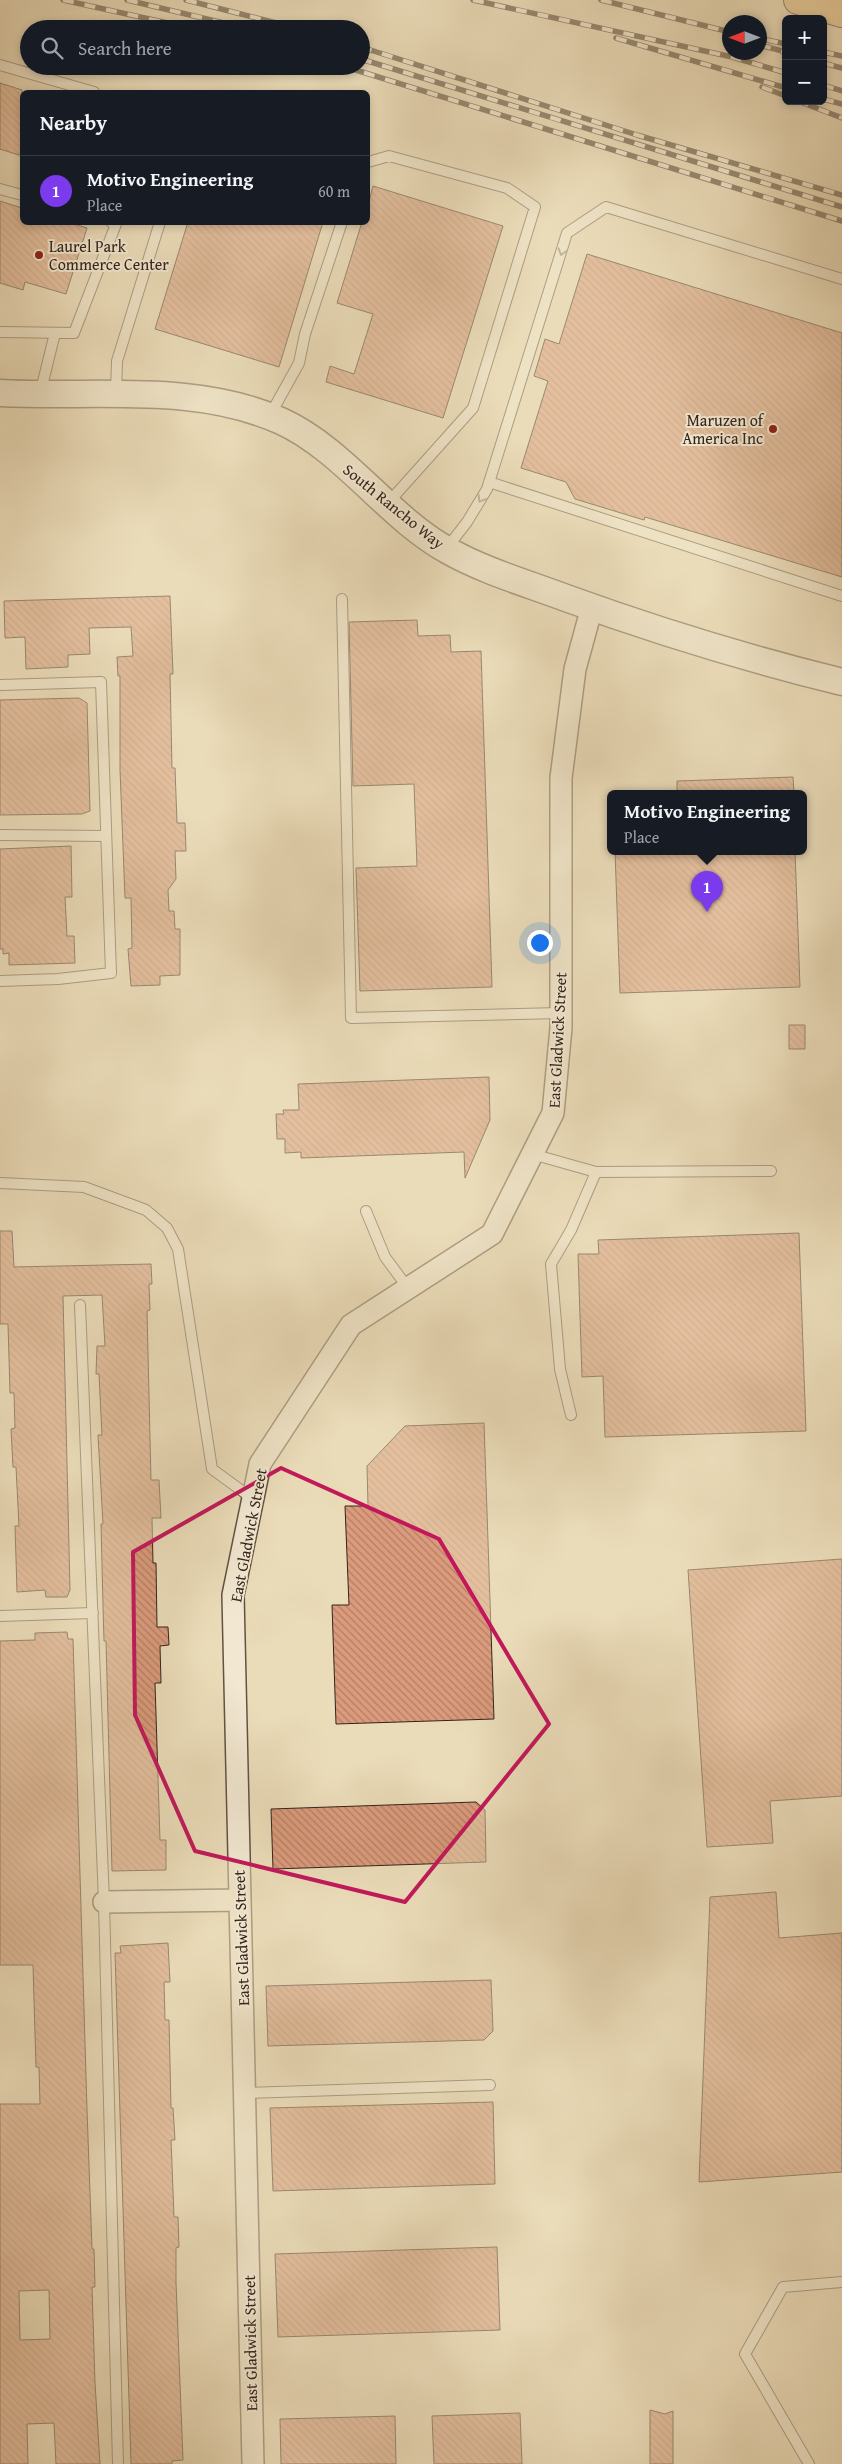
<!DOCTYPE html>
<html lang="en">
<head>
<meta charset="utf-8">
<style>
  :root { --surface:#171b24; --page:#20242c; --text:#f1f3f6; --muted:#9ea1a6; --line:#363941; --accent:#7c3aed }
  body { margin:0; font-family:"Gentium Book Plus",serif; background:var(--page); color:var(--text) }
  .controls { position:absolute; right:15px; top:15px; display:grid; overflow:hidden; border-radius:8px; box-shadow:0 2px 8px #0003 }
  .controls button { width:45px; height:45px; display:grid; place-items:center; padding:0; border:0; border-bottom:1px solid var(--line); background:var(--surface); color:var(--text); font:25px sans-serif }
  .compass { position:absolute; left:722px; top:15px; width:45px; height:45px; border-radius:50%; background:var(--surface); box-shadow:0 2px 8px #0003; rotate:270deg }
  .you { position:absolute; left:539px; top:942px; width:18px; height:18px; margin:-12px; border:4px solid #fff; border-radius:50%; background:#1a73e8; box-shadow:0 0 0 8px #1a73e833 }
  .badge { display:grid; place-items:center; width:32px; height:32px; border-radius:50%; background:var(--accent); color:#fff; font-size:16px; font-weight:700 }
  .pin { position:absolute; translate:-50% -41px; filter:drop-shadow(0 1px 2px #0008) }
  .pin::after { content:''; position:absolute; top:26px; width:18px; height:15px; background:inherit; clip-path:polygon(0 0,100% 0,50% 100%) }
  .popup { position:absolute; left:607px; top:790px; width:200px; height:65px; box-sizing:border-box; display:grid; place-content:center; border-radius:8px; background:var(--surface); filter:drop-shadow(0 1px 4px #0005); font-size:16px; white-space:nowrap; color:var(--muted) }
  .popup b { font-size:19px; color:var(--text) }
  .popup::after { content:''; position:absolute; left:50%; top:100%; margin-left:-10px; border:10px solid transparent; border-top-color:var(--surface) }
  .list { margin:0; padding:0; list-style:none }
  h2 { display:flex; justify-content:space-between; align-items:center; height:65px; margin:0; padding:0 20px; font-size:21px }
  h2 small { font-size:16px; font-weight:400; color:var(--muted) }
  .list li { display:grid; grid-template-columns:32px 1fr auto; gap:15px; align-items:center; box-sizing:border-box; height:70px; padding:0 20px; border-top:1px solid var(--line) }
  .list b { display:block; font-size:19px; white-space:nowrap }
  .list p { margin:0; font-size:16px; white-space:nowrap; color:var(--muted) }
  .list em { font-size:16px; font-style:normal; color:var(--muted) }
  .icon { flex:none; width:28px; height:28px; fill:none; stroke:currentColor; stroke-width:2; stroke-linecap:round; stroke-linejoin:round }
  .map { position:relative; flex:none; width:842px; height:2464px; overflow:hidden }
  .search { position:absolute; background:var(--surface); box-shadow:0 2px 8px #0003; left:20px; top:20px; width:350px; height:55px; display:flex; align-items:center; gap:12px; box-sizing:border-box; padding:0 18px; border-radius:28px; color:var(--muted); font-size:19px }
  .panel { position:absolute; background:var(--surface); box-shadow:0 2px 8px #0003; left:20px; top:90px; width:350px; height:135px; border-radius:8px }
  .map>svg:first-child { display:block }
  .building { fill:url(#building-back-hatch); stroke:#34241a; fill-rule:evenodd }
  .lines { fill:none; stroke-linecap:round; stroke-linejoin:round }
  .service-casing { stroke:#625242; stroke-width:12 }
  .minor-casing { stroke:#625242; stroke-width:24 }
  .tertiary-casing { stroke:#625242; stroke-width:29 }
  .primary-casing { stroke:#34241a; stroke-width:30 }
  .service { stroke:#f2e8d2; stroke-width:10 }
  .minor { stroke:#f2e8d2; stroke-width:21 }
  .tertiary { stroke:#f2e8d2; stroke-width:26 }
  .primary { stroke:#e6be7c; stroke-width:28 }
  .rail-casing { stroke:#34241a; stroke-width:5.5 }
  .rail { stroke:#f2e8d2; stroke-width:4; stroke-dasharray:11; stroke-linecap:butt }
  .oneway { stroke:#938676 }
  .marked { fill:none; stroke:#c2185b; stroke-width:4; stroke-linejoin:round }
  .poi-dot { fill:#8f2418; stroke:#f2e8d2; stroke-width:2 }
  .labels { text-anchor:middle; stroke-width:4; stroke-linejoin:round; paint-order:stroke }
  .poi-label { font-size:16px; fill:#34241a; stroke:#f2e8d2; text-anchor:start }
  .street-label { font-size:16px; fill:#34241a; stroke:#f2e8d2 }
</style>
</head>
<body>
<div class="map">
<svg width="842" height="2464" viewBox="0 0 842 2464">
  <defs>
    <pattern id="building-back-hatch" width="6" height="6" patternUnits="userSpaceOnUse" patternTransform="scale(1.25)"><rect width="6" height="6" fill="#db9b7c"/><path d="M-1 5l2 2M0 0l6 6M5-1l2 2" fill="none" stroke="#b27e65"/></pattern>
  </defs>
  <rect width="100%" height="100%" fill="#ebdcb9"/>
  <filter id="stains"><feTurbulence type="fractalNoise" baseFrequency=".004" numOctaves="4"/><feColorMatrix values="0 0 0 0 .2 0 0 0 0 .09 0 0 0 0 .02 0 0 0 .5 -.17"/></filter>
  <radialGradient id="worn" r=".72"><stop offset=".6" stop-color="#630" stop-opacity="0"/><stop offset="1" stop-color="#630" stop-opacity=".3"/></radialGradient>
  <!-- building -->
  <path class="building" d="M0,83L22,90V156L0,149Z
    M373,186L503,226L443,418L326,382L330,366L354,374L373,314L337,303L362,222H368V205Z
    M0,201L22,208V222H68L87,228L66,294L25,282L23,290L0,283Z
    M188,222H323L279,367L155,329Z
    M587,254L842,333V577L645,517L644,520L575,499L566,482L521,468L548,381L534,376L545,339L559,344Z
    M170,596L173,674H170L172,768H175L177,823H185L186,851H175L176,879L168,890L169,911H174L175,929H180V975L160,976V985L131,986L128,949L132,948L131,898H125L120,770V676H118L117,657L133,656L131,627L89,628L90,654L68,655V667L26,669L25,637L5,638L4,601Z
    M417,620L418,636L450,635L451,652L481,651L492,987L360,991L356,868L417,866L414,784L353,786L349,622Z
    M79,698L87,703L90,811L82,814L0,815V700Z
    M793,777L794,793H677V781Z
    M71,846L72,897H65L67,936H74L75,963L9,965V953L3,954V949H0V849Z
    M615,851H795L800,987L620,993Z
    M789,1025H805V1049H789Z
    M489,1077L490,1120L465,1178L464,1152L301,1158V1152L285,1153V1139H277L276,1114H284L283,1110H299L298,1084Z
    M0,1231H12L14,1267L151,1264L152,1284H149L150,1310L147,1311L151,1480H159L161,1518H152L153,1563H156L157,1627H168L169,1645L160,1646L161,1683H155L160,1840H166V1870L112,1871L106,1641H104L103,1606L101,1524H103L98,1435H102L99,1374H96L97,1346H105L102,1295L63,1296L70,1590L67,1597H46L45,1590L17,1592L15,1526H19L16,1467H13L11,1429L15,1428L14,1393H10L8,1324H0Z
    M799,1233L806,1431L605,1437L603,1376L582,1377L578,1254H599L598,1240Z
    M484,1423L494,1719L336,1724L332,1605H349L345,1506H368L367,1466L405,1426Z
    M842,1559V1796L770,1801L773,1843L707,1847L688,1570Z
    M67,1632L68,1639H73L87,2110L92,2249H94L95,2287H92L95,2383L100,2464H56L54,2423L27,2424L28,2464H0V2104H40L39,2067H36L33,1965H0V1641L35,1640V1633ZM49,2290L50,2339L20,2340L19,2291Z
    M476,1802L485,1810L486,1862L273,1869L271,1809Z
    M776,1892L779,1938L842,1933V2172L699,2182L710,1897Z
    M168,1943L170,1982H164L165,2020H169L171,2108H173L175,2140H171L174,2217H178L179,2247L176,2248V2282L183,2460L172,2461V2464H131L115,1953H121L120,1946Z
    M491,1980L493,2031L484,2040L268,2046L266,1986Z
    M493,2102L495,2184L273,2191L270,2108Z
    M497,2247L500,2330L278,2337L275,2254Z
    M650,2410L665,2414L673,2411V2464H650Z
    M520,2413L522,2464H434L432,2416Z
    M395,2416L396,2464H281L280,2419Z"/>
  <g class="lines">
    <!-- service casing -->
    <g class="service-casing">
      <path id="service" d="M0,65L94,92
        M368,162L389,156L507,188L535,207L473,408L388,503
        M0,189L22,195
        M0,332L74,333L116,224L111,222
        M40,394L55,333
        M116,394L117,361L160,222
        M269,417L299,363L305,334L342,222
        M489,482L842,596
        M446,549L467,522L487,489L567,233L606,207L842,279
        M342,599L351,1018L560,1013
        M0,685L101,682L111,973L58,979L0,981
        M0,835L106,836
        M532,1154L596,1172L771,1171
        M0,1183L84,1187L146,1210L167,1228L178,1249L212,1469L253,1499
        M366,1211L385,1257L408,1288
        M80,1305L104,1902L118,2464
        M571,1415L560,1369L551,1264L571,1230L596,1172
        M0,1616L93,1613
        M245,2093L490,2085
        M809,2464L745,2354L783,2287L842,2282"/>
    </g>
    <!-- minor casing -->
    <g class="minor-casing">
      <path id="minor" d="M104,1902L240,1900
        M253,2464L233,1595L260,1464L351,1325L492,1234L553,1113L561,1028V778L575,669L592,607"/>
    </g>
    <!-- tertiary casing -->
    <g class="tertiary-casing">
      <path id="tertiary" d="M0,393C92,398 194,382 281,421C343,449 388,517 447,550C484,571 526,583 566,598C657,631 749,659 842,682"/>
    </g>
    <!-- primary casing -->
    <g class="primary-casing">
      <path id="primary" d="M798,0L842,13"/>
    </g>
    <!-- service -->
    <use href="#service" class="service"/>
    <!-- minor -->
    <use href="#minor" class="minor"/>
    <!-- tertiary -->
    <use href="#tertiary" class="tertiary"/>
    <!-- primary -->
    <use href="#primary" class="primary"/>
    <!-- rail casing -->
    <g class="rail-casing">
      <path id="rail" d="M63,0L195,29
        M127,0L249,29
        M186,0L300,29
        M473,0L732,57L786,73
        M601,0L730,32
        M616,38L786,88
        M767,40L786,44
        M760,45L786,52
        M361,47L637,135L842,195
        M823,52L842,56
        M361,59L842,207
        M823,63L842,68
        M343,66L842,221
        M823,85L842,91
        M762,87L786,96
        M823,99L842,104
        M798,101L842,118"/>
    </g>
    <!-- rail -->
    <use href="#rail" class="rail"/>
  </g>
  <!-- one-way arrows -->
  <defs><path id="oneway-chevron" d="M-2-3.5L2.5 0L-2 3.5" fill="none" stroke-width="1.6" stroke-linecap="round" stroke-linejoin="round" transform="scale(1.25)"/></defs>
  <g class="oneway">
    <use href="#oneway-chevron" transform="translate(562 252) rotate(107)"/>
    <use href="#oneway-chevron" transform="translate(481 499) rotate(121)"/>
  </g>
  <!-- marked area -->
  <path d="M0 0H842V2464H0ZM281,1468L439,1539L549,1724L405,1902L195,1851L135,1715L133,1552Z" fill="#ebdcb9" fill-opacity=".55" fill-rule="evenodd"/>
  <path class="marked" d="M281,1468L439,1539L549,1724L405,1902L195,1851L135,1715L133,1552Z"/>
  <!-- markers -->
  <g class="poi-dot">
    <circle cx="39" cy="255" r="5"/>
    <circle cx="773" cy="429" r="5"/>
  </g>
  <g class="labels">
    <!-- poi labels -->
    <g class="poi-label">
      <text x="49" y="252">Laurel Park<tspan x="49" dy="18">Commerce Center</tspan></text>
      <text x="763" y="426" text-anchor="end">Maruzen of<tspan x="763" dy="18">America Inc</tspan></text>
    </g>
    <!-- street labels -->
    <g class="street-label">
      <text transform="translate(394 506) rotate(39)" y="6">South Rancho Way</text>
      <text transform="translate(557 1040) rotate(-87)" y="6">East Gladwick Street</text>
      <text transform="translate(248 1535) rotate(-79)" y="6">East Gladwick Street</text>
      <text transform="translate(241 1938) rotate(-92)" y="6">East Gladwick Street</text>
      <text transform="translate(250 2343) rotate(-91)" y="6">East Gladwick Street</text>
    </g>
  </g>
  <rect width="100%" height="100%" filter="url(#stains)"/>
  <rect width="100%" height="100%" fill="url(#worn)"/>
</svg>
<div class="controls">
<button>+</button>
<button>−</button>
</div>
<svg class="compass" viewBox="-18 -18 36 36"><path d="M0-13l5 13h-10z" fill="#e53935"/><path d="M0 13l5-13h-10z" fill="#9ea1a6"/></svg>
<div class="you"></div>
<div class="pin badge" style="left:707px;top:912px">1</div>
<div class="popup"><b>Motivo Engineering</b>Place</div>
<div class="search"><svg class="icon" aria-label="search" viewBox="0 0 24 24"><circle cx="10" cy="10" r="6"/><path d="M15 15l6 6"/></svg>Search here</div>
<section class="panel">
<h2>Nearby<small></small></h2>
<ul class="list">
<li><span class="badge">1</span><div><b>Motivo Engineering</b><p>Place</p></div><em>60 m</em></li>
</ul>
</section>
</div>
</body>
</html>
